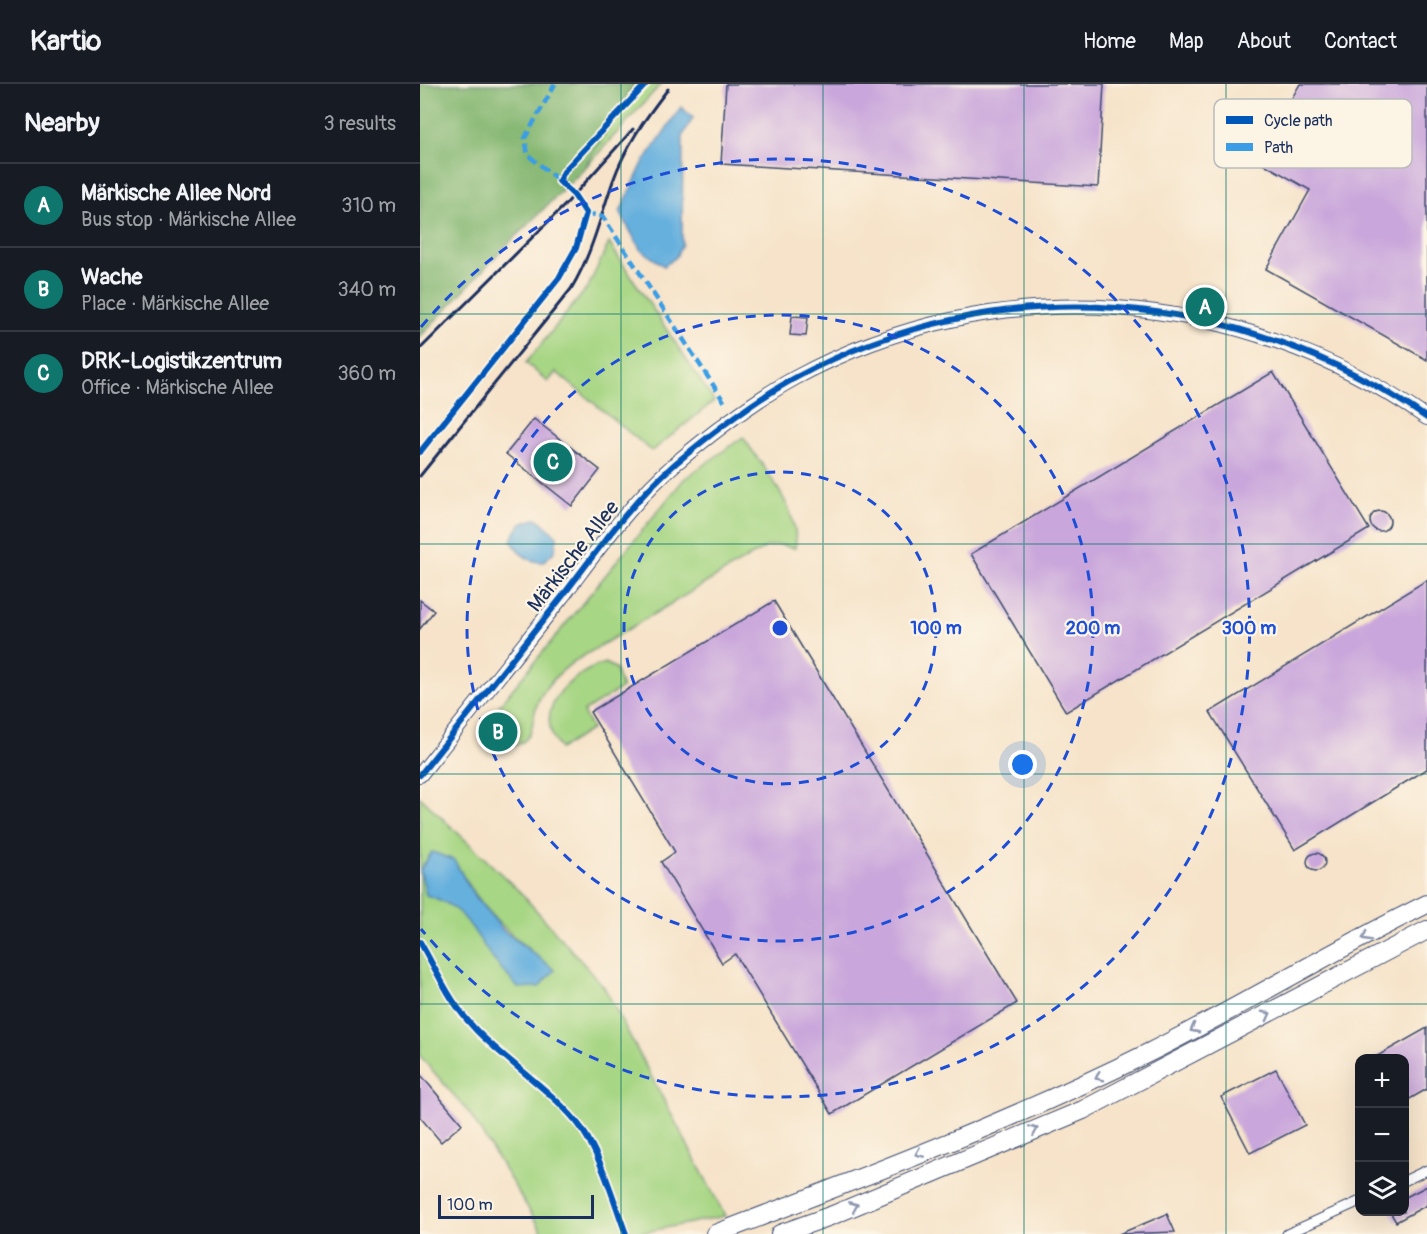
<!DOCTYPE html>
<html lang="en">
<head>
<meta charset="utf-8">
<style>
  :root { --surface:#171b24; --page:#20242c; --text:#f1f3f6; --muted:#9ea1a6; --line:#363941; --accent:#0f766e }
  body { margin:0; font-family:Pangolin,sans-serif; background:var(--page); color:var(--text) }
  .controls { position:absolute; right:18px; bottom:18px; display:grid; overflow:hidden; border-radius:12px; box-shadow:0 6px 24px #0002 }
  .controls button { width:54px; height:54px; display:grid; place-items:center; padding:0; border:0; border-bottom:2px solid var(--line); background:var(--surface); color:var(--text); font:30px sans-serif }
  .scale { position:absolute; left:18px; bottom:15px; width:156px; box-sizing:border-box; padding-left:6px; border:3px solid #1b2f5e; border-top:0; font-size:16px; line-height:21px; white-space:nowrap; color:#1b2f5e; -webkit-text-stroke:4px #fcf5e5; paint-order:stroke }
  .you { position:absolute; left:603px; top:681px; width:21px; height:21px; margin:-15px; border:4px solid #fff; border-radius:50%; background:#1a73e8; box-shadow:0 0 0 9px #1a73e833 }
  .badge { display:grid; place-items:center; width:39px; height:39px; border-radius:50%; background:var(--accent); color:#fff; font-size:20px; font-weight:700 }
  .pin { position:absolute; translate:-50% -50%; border:3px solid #fff; box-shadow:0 2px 6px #0006 }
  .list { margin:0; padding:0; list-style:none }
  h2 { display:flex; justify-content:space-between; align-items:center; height:78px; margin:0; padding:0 24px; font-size:26px }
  h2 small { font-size:20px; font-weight:400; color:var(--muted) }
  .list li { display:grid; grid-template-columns:39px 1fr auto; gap:18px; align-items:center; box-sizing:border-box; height:84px; padding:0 24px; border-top:2px solid var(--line) }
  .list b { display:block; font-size:22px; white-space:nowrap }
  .list p { margin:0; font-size:20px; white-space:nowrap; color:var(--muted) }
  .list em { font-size:20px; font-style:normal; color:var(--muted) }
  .icon { flex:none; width:33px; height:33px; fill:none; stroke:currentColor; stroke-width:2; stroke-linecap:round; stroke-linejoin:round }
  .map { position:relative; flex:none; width:1007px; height:1150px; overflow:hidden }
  header { display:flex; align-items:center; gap:36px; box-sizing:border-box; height:84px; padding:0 30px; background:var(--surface); border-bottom:2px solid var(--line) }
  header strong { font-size:28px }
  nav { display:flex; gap:33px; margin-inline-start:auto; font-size:21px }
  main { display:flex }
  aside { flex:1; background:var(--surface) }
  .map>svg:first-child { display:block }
  .green { fill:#a7d684; stroke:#618271; stroke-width:1.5; fill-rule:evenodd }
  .forest { fill:#85b772; stroke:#507368; stroke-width:1.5 }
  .water { fill:#66b0de; stroke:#40709e; stroke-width:1.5 }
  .building { fill:#c9a6db }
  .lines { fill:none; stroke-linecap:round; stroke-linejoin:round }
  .street-casing { stroke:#3c4a6e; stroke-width:11 }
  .secondary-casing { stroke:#3c4a6e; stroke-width:16 }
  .highway-casing { stroke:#3c4a6e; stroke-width:20 }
  .street { stroke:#fff; stroke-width:9 }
  .secondary { stroke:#fff; stroke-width:14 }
  .highway { stroke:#fff; stroke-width:18 }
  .rail { stroke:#1b2f5e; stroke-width:3 }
  .quiet { stroke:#3b9de6; stroke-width:4.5; stroke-dasharray:9 4.5; stroke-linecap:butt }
  .cycleway-casing { stroke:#fcf5e5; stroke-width:10 }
  .cycleway { stroke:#0057b8; stroke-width:6 }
  .oneway { stroke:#8d97ae }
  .grid { fill:none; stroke:#0f766e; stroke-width:1.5; stroke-opacity:0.55 }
  .ring { fill:none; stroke:#1d4ed8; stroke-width:3; stroke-dasharray:10 8 }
  .labels { text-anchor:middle; stroke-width:4.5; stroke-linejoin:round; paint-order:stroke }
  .street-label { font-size:21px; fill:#1b2f5e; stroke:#fcf5e5 }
  .key { fill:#fcf5e5; stroke:#b8babc; stroke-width:1.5 }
  .key-label { font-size:16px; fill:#1b2f5e }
  .centre { fill:#1d4ed8; stroke:#fcf5e5; stroke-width:3 }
  .ring-label { font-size:18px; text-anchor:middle; font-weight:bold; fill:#1d4ed8; stroke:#fcf5e5; stroke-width:4.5; stroke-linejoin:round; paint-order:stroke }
</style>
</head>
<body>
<header>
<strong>Kartio</strong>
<nav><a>Home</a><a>Map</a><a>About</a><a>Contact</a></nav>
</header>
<main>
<aside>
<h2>Nearby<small>3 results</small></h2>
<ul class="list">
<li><span class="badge">A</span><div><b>Märkische Allee Nord</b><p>Bus stop · Märkische Allee</p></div><em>310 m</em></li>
<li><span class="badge">B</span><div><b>Wache</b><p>Place · Märkische Allee</p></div><em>340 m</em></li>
<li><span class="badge">C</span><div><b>DRK-Logistikzentrum</b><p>Office · Märkische Allee</p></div><em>360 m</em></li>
</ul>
</aside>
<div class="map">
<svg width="1007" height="1150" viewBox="0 0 1007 1150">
  <rect width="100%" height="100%" fill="#fcf5e5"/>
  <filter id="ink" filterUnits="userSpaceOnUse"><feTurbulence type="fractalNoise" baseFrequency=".0167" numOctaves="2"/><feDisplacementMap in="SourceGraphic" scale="12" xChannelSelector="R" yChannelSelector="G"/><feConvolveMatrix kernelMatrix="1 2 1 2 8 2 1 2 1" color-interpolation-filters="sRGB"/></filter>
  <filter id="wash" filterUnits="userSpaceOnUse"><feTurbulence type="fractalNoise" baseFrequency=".008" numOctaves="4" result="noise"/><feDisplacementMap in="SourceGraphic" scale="24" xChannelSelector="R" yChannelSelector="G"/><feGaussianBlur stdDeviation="1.35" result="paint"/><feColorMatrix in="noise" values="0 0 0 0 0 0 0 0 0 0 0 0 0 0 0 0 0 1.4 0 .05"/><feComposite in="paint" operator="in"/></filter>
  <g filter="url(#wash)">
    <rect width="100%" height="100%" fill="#f6e3c9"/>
    <!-- green -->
    <path class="green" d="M214,0H241L163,86Z
      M189,159L294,317L232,367L136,288L128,298L106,279L168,203Z
      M323,353C342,382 382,428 375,464L360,461L346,463L153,578C140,589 129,597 121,612C107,634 122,656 88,664L89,641L71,640L66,657L60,645L264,395Z
      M185,579L195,584L202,604L163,628L172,645L140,665C111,626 147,591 185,579Z
      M0,713L100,808L184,903L305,1132L215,1150H124L50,1030L0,972ZM12,768L34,776C63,829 88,849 134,886L54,843L41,827L21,815L7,811Z"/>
    <!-- forest -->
    <path class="forest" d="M0,0H214L163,86L83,165L0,253Z"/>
    <!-- water -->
    <path class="water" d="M261,23L273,34L263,51L262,160L256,173L244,182L220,165L200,128L223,79Z
      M117,434L137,452L135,467L123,478C107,478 99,469 91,456L100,440Z
      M12,768L34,776L52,808L83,846L135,886L119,903L98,904C90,894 81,885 73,875C50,844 47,823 6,811L0,786Z"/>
    <g id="blocks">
      <!-- building -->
      <path class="building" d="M306,0H684L678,103L301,80Z
        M880,0H1007V276L846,185L890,106L837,76Z
        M372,232L388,233L386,252L370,251Z
        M853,288L949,445L646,628L551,470Z
        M114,335L180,386L152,422L86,370Z
        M950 437a10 10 0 1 1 20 0a10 10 0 1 1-20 0Z
        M1007,496V685L875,766L790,628Z
        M0,516L14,527L0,545Z
        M354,517L597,919L412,1030L315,870L302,879L241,778L255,768L170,628Z
        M72,642L86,644L82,656L76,657L72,653Z
        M887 778a9 9 0 1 1 18 0a9 9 0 1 1-18 0Z
        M1007,944V1005L988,1016L984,1009V975H952Z
        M856,985L885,1041L830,1069L801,1013Z
        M0,990L42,1040L21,1058L0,1033Z
        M1007,1102V1121L976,1138L970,1128H984V1114Z
        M747,1130L755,1148L699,1150Z"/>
    </g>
  </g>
  <g filter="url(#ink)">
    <use href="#blocks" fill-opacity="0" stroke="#3c4a6e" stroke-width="1.5"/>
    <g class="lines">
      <!-- street casing -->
      <g class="street-casing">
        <path id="street" d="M984,1097L1007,1086
          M867,1150L940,1117"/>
      </g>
      <!-- secondary casing -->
      <g class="secondary-casing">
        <path id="secondary" d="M0,691C47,632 94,573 141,514C177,467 211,418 256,379C293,348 333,317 375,294C577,184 820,204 1007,334"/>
      </g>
      <!-- highway casing -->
      <g class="highway-casing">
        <path id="highway" d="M295,1150C441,1094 590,1038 730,968C824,921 913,866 1007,820
          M360,1150L413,1131L663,1026L1007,846"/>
      </g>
      <!-- street -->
      <use href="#street" class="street"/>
      <!-- secondary -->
      <use href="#secondary" class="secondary"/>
      <!-- highway -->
      <use href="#highway" class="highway"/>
      <!-- rail -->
      <path class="rail" d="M0,265L146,120L213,45
        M0,392L151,205C172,170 180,134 193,97C205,63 226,33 248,5"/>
      <!-- quiet -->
      <path class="quiet" d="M135,0L105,54L108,71L142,99
        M166,129L183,133L191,145L305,319"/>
      <!-- cycleway casing -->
      <g class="cycleway-casing">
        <path id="cycleway" d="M0,368L139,194L156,164L166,129L154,111L139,97L145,86L226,0
          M0,691C47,632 94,573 141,514C177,467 211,418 256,379C293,348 333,317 375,294C577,184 820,204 1007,334
          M0,858C18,889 30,919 56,946C87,978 138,1011 162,1045C183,1077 193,1115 206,1150"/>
      </g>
      <!-- cycleway -->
      <use href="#cycleway" class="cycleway"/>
    </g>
    <!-- one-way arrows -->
    <defs><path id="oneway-chevron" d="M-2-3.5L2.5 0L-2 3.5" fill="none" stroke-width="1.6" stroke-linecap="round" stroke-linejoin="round" transform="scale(1.5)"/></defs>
    <g class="oneway">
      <use href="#oneway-chevron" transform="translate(946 853) rotate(152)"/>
      <use href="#oneway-chevron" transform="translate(847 931) rotate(-28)"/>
      <use href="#oneway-chevron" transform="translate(774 945) rotate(152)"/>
      <use href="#oneway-chevron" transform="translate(679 993) rotate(154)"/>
      <use href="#oneway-chevron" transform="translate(614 1046) rotate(-23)"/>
      <use href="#oneway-chevron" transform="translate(499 1069) rotate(157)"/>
      <use href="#oneway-chevron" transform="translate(434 1122) rotate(-23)"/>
    </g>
  </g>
  <!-- grid -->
  <path class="grid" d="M201,0V1150M403,0V1150M604,0V1150M806,0V1150M0,230H1007M0,460H1007M0,690H1007M0,920H1007"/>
  <!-- distance rings -->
  <g class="ring">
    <circle cx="360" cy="544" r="156"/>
    <circle cx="360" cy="544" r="313"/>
    <path d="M1 243A469 469 0 1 1 1 845"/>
  </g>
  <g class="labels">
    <!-- street labels -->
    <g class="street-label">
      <text transform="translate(153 472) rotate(-52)" y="7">Märkische Allee</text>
    </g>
  </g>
  <!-- legend -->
  <rect x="794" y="15" width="198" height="69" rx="9" class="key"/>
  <rect x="806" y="32" width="27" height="8" fill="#0057b8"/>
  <rect x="806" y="59" width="27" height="8" fill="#3b9de6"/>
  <g class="key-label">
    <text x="844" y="42">Cycle path</text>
    <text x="844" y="69">Path</text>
  </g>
  <circle cx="360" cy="544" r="9" class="centre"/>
  <g class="ring-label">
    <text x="516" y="550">100 m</text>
    <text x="673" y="550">200 m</text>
    <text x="829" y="550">300 m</text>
  </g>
</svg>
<div class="controls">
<button>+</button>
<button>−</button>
<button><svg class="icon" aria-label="layers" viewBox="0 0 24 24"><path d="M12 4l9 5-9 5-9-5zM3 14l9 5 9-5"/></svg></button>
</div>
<div class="scale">100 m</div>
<div class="you"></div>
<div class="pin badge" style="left:785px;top:223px">A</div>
<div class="pin badge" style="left:78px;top:648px">B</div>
<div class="pin badge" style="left:133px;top:378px">C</div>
</div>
</main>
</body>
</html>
